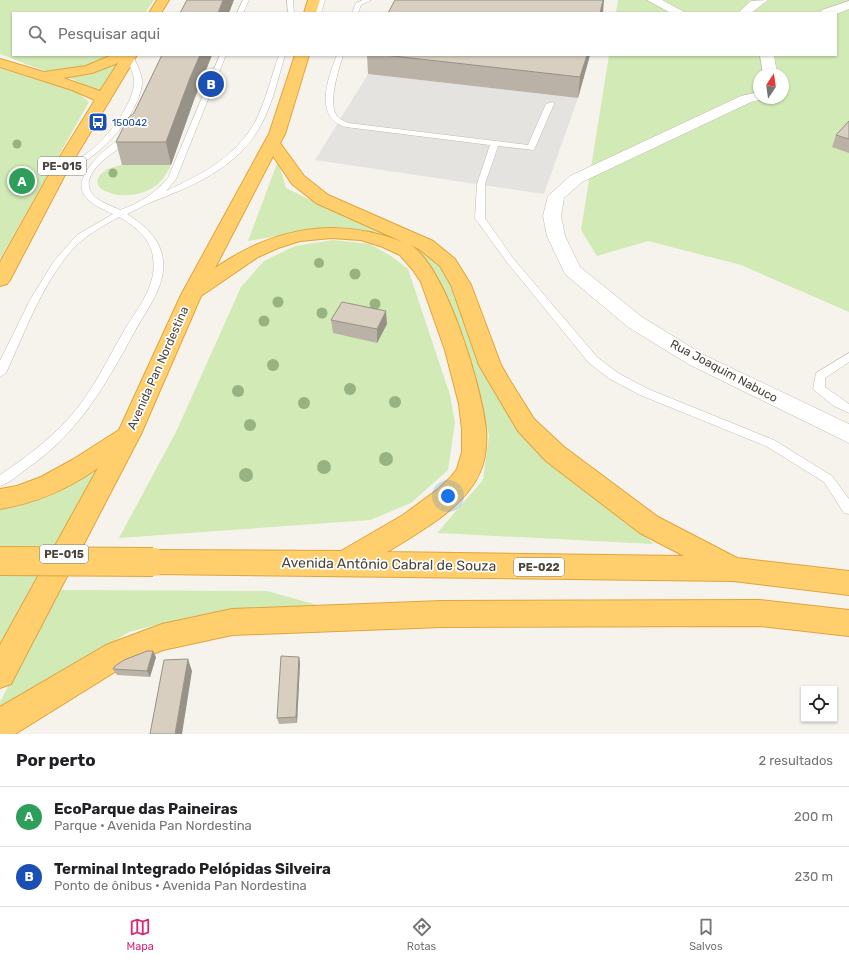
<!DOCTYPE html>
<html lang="pt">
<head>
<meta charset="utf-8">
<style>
  :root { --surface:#fff; --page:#f2f2f2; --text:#202124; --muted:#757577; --line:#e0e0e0; --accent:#db2777 }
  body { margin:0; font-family:Rubik,sans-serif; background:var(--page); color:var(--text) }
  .controls { position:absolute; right:12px; bottom:12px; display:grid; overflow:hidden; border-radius:0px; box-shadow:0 1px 3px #0004 }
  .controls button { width:36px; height:36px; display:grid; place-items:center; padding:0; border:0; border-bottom:1px solid var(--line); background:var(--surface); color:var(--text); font:20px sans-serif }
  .compass { position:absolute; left:753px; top:68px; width:36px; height:36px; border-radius:50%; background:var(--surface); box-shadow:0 1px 3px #0004; rotate:13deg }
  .you { position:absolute; left:448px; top:496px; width:14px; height:14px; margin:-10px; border:3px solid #fff; border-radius:50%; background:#1a73e8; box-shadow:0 0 0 6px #1a73e833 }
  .badge { display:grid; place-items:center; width:26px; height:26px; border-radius:50%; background:var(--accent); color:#fff; font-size:13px; font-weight:700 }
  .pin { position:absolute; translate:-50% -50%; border:2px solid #fff; box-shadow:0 1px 4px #0006 }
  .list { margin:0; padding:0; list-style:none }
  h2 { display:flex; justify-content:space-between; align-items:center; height:52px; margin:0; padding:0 16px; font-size:17px }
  h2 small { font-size:13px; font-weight:400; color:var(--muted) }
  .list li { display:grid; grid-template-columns:26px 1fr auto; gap:12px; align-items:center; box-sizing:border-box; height:60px; padding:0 16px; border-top:1px solid var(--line) }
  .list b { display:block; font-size:15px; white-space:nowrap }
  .list p { margin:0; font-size:13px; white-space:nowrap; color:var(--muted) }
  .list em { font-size:13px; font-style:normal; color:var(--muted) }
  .icon { flex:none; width:22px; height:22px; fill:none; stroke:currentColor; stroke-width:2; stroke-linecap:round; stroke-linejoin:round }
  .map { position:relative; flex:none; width:849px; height:734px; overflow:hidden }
  .search { position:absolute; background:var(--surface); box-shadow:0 1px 3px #0004; left:12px; right:12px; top:12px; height:44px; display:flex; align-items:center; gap:10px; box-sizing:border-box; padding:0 14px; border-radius:0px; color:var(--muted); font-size:15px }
  .sheet { height:172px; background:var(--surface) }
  nav { display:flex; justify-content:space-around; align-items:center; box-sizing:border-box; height:56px; border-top:1px solid var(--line); background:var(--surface); font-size:11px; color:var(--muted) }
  nav a { display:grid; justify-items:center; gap:2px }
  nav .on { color:var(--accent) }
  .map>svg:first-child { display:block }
  .green { fill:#d2eab5; fill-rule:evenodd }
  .parking { fill:#e5e3e0 }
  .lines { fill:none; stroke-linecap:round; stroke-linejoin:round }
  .lane-casing { stroke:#c2bbae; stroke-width:1 }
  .street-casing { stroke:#c2bbae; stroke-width:1 }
  .highway-casing { stroke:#e0a43c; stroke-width:2 }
  .lane { fill:#fff; fill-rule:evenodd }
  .street { fill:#fff; fill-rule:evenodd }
  .highway { fill:#ffcf6e; fill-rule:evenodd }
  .highway-bridge-casing { stroke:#e0a43c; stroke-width:30; stroke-linecap:butt }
  .highway-bridge { stroke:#ffcf6e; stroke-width:28 }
  .tree { fill:#97b381 }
  .wall { fill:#bab2a6 }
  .shaded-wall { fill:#979187 }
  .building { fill:#d8cfc1; stroke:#979187 }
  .labels { text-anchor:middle; stroke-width:3.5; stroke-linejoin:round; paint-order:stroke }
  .far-transit-label { font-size:10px; fill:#164399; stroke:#fff; text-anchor:start }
  .shield { fill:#fff; stroke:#817c74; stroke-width:1 }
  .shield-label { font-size:11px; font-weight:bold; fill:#4b4439 }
  .street-label { font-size:12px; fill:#4b4439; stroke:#fff }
  .near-street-label { font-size:14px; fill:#4b4439; stroke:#fff }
</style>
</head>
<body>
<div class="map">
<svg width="849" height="734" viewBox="0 0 849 734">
  <rect width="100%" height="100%" fill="#f6f3ec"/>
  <!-- green -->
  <path class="green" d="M0,0H154L145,13H13V55H112C94,63 67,75 47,71C31,67 15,59 0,54Z
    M618,0H849V312L741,265L648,241L597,256L581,230L609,55H836V13H616ZM759,74H783V98H759Z
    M122,61L102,94L66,76Z
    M0,68L77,92L89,102L0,259Z
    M278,161L286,188L325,207L404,238L441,265L473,335L543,454L583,490L618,515L654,544L437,533L483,480L489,436L481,397L433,273L377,235L301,232L248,241Z
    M122,165H171C168,171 164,178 159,183C145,197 114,200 99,187L97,181L100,175L107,169Z
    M333,240L370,244L391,256L408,269L450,395L455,423L448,470L411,503L370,520L119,538L176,432L241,287L264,261L295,246Z
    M106,461L56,551L0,548V508C44,503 70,485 106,461Z
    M0,571L47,572L0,645Z
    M59,590L267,591L321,606L218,615L164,623L129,632L0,715V702Z"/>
  <!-- parking -->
  <path class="parking" d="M368,74L578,98L544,194L315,160Z"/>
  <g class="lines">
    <!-- lane casing -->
    <g class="lane-casing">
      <path id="lane" d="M243,0H249L243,13H237Z
        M287,0H293L294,13H288Z
        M319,0H325L321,13H315Z
        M363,0H371L361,5L358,13H352L356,3Z
        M127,55L133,56C137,65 143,75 142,85C137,117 101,155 73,168C68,170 62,174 56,173V169C66,164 77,161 86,154C105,141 132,107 134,84C136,74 127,64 127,55Z
        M220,55H226L176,179L166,191C203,174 240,155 258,116C267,96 272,75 279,55H285C278,78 273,103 261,125C239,166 196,185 154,201C145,204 136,210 127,214C143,224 161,239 163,260C166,286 147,309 135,331C104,387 81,430 28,468C19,474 10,483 0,486V475C25,458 48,441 68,419C92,393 107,360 125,329C134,314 146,299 151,282C154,274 154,265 153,257C151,239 135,226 119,217C103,226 84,236 72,250C42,284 25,332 6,373L0,377V361L30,300L54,261L77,235L113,214C101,208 86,203 82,190C76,171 119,133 133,136V140C118,149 72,175 95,197C102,203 112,206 120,210C140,203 154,194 168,178Z
        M337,55H343C339,69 327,104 337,116C340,119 344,121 348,123L528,145L546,104L553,102L554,104L534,150L498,146L485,184V218L512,257L597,357L618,373L648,389L774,440L832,476L849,499V514L844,513L824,482L766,446L640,395L610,379L589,363L506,261L475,218L477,184L490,145L346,127C313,118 328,77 337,55Z
        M849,353V362L825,378V387L849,404V413L834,406L813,389L816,373Z"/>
    </g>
    <!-- street casing -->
    <g class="street-casing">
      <path id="street" d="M647,0H662L686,13H671Z
        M768,0L751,13H738L751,1Z
        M849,1V9L836,14L820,13L822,10Z
        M760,55H774L777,74H763Z
        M759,92V98L764,99L751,102L582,182L564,198L561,216L565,236L580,267L642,317L704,355L849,424V443L690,365L628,327L565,274L547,236L543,216L548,196L570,176L741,96Z"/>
    </g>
    <!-- highway casing -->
    <g class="highway-casing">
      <path id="highway" d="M157,0H169L161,13H149Z
        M308,0H320L316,13H304Z
        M112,55H137L67,171L10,280L7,284L0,286V262L51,171L95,100L72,90L0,67V59L44,72L86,66ZM118,63L100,91L63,78L92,73Z
        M295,55H309L285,134L280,143L304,176L328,195L433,241L455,259L471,285L501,365L509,379L534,419L564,447L658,517L737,558L849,571V595L733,581L153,574L143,570L139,562L143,554L153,550L341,551L403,515L437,490L450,478L457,469L462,452V429L459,404L445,350L421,282L413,270L400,255L383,247L361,240L331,238L300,241L278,248L258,257L201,296L141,434L11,684L0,688V645L98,468C68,489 37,503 0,509V489L17,486L41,477L72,460L119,430L181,295L269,134ZM273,156L292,184L316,203L403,242C335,216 275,227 215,268ZM411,245L419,249L440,266L451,285L479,365L518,431L546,461L640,533L684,556L387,552C418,533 466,507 480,472C486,459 487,442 486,428C481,385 447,270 411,245Z
        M760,600L849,610V636L760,626L442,627L232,635L163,650L126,665L15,734H0V707L106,645L162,624L232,609L442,601Z"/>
    </g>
    <!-- lane -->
    <use href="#lane" class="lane"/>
    <!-- street -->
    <use href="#street" class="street"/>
    <!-- highway -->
    <use href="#highway" class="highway"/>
    <!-- highway-bridge casing -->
    <g class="highway-bridge-casing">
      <path id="highway-bridge" d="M0,561L153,562"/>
    </g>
    <!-- highway-bridge -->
    <use href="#highway-bridge" class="highway-bridge"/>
  </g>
  <!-- trees -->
  <g class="tree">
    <circle cx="17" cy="144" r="4.5"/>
    <circle cx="113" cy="173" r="4.5"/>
    <circle cx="319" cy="263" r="5"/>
    <circle cx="355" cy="274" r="5.5"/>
    <circle cx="278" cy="302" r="5.5"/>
    <circle cx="375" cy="304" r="5.5"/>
    <circle cx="322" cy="313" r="5.5"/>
    <circle cx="264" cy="321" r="5.5"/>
    <circle cx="273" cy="365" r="6"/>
    <circle cx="350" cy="389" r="6"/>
    <circle cx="238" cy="391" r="6"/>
    <circle cx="395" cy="402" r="6"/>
    <circle cx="304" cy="403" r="6"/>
    <circle cx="250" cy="425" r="6"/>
    <circle cx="386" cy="459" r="7"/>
    <circle cx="324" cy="467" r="7"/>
    <circle cx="246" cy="475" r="7"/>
  </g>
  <!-- wall -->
  <path class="wall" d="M162,55H212L194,100L171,165H122L116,142L134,113Z
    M367,55H590L578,98L368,74Z
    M849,121V153L832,147L836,135Z
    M331,320L387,324L377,343L333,333Z
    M156,657L150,677L117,675L113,669Z
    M299,657L300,663L297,723L279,724L277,718Z"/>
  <!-- shaded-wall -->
  <path class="shaded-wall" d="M223,0H234L229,13H218Z
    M603,0H604L603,13H600Z
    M200,55H212L194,100L171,165L166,142L190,78Z
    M587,55H590L578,98L580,77Z
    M386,311L387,324L377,343V329Z
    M153,651L156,657L150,677L147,671Z
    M299,657L300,663L297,723L296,717Z
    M188,659L192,671L182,734H175Z"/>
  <!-- building -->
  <path class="building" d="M187,0H223L218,13H180Z
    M395,0H603L600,13H388Z
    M162,55H200L190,78L166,142H116L128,118L134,113Z
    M384,55H587L580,77Z
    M849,121V139L836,135Z
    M342,302L386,311L377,329L331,320Z
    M147,651H153L147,671L113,669L115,666L124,660Z
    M281,656L299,657L296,717L277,718Z
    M188,659L175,734H150L164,660Z"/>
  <!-- icons -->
  <defs>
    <g id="bus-square" transform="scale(1)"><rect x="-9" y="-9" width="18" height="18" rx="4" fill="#1a4fb4" stroke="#fff"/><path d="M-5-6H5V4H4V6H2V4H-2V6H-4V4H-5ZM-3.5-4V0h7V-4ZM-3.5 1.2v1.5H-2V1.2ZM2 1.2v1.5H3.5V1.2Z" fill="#fff"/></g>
  </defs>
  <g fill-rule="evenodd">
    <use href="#bus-square" x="98" y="122"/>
  </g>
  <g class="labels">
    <!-- far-transit labels -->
    <g class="far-transit-label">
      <text x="112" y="126">150042</text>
    </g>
    <!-- shield labels -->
    <g class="shield">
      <rect x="38" y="157" width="48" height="18" rx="3"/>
      <rect x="40" y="545" width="48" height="18" rx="3"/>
      <rect x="514" y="558" width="50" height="18" rx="3"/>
    </g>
    <g class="shield-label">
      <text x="62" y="170">PE-015</text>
      <text x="64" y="558">PE-015</text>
      <text x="539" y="571">PE-022</text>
    </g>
    <!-- street labels -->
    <g class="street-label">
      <text transform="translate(158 368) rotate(-66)" y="4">Avenida Pan Nordestina</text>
      <text transform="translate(724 371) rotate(28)" y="4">Rua Joaquim Nabuco</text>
    </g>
    <!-- near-street labels -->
    <g class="near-street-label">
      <text transform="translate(389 564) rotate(1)" y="5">Avenida Antônio Cabral de Souza</text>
    </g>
  </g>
</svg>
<div class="controls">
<button><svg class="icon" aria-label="locate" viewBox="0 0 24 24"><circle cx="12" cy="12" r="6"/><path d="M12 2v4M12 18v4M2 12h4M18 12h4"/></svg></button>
</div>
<svg class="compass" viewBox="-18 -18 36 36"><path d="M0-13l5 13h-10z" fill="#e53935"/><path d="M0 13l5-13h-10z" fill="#757577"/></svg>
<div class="you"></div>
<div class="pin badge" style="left:22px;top:181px;background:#2e9e5b">A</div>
<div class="pin badge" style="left:211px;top:84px;background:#1a4fb4">B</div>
<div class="search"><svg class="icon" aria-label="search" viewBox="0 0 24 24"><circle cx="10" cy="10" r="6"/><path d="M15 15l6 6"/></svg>Pesquisar aqui</div>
</div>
<section class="sheet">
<h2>Por perto<small>2 resultados</small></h2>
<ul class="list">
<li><span class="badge" style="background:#2e9e5b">A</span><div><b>EcoParque das Paineiras</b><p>Parque · Avenida Pan Nordestina</p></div><em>200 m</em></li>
<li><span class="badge" style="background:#1a4fb4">B</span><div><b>Terminal Integrado Pelópidas Silveira</b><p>Ponto de ônibus · Avenida Pan Nordestina</p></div><em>230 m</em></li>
</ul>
</section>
<nav>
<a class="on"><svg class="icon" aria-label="map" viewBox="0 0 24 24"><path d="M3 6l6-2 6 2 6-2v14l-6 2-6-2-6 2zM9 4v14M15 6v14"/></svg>Mapa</a>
<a><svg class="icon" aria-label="directions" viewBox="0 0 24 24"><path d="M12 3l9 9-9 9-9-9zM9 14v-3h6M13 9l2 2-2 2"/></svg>Rotas</a>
<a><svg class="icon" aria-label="saved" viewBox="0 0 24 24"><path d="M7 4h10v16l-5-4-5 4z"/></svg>Salvos</a>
</nav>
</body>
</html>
